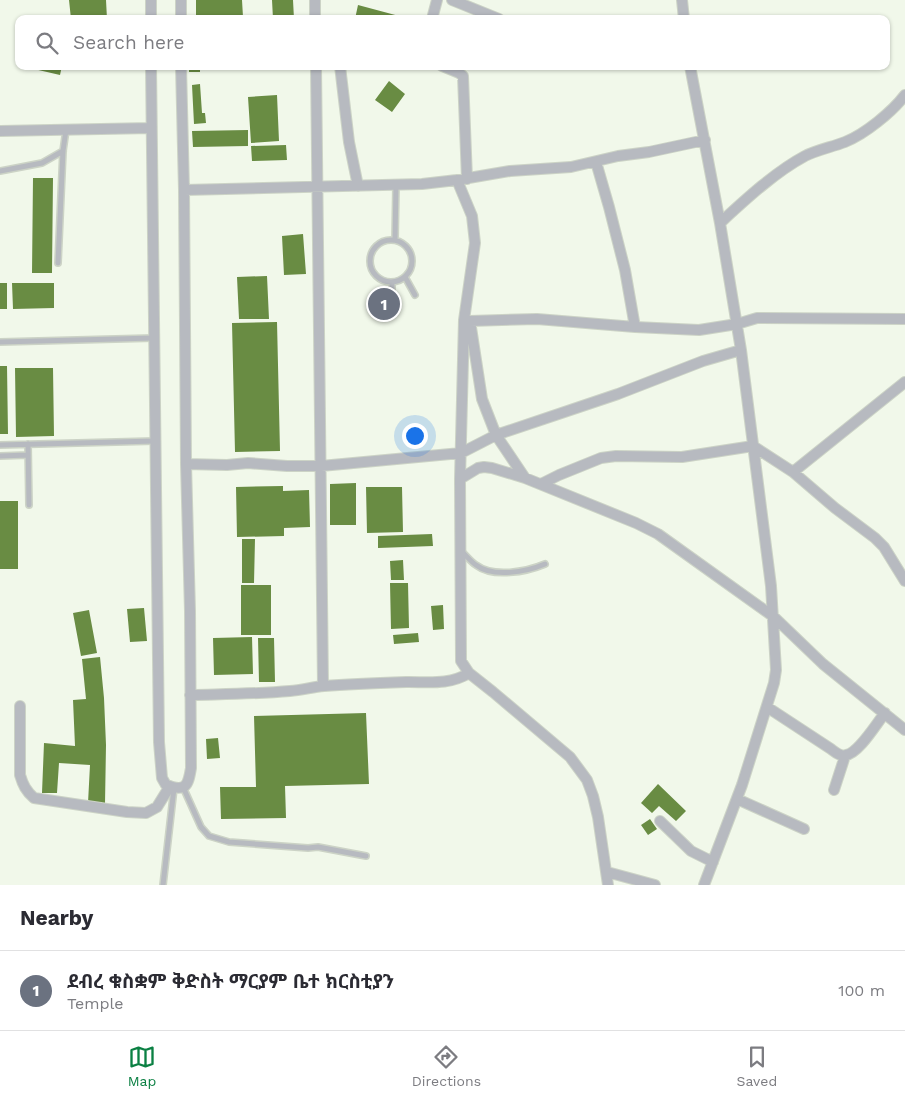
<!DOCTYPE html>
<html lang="en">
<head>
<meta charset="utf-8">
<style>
  :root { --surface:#fff; --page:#f7f7f7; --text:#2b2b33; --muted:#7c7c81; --line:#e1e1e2; --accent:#0b8043 }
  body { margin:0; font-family:"Work Sans","Noto Sans Ethiopic",sans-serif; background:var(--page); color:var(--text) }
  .you { position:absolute; left:414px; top:435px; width:18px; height:18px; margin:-12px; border:4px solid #fff; border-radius:50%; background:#1a73e8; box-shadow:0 0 0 8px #1a73e833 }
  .badge { display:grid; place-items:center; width:32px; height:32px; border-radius:50%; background:var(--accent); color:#fff; font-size:16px; font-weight:700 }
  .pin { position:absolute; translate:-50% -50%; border:2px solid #fff; box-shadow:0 1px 5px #0006 }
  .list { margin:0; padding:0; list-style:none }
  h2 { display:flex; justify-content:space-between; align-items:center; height:65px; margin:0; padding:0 20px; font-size:21px }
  h2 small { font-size:16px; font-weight:400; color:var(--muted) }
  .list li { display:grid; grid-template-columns:32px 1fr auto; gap:15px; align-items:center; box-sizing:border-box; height:80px; padding:0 20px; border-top:1px solid var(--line) }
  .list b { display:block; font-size:19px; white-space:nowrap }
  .list p { margin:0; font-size:16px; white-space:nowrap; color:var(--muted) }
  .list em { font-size:16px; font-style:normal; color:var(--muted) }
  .icon { flex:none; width:28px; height:28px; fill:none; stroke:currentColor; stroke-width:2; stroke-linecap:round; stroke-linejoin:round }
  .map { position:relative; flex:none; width:905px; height:885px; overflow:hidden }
  .search { position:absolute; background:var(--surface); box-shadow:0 1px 4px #0004; left:15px; right:15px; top:15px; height:55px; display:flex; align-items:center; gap:12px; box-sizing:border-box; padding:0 18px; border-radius:10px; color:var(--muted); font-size:19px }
  .sheet { height:145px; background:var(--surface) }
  nav { display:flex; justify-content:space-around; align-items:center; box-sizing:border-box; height:70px; border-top:1px solid var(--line); background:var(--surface); font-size:14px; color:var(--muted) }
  nav a { display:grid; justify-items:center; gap:2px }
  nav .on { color:var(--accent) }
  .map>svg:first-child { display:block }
  .building { fill:#698c43 }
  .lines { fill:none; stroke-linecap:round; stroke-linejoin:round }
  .service-casing { stroke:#ccd3c6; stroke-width:8 }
  .minor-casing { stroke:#ccd3c6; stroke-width:12 }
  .service { stroke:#b7bac0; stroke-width:5 }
  .minor { stroke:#b7bac0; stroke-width:10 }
</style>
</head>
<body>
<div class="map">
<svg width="905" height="885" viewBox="0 0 905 885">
  <rect width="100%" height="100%" fill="#f1f8ea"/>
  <!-- building -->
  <path class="building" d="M69,0H106L107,19H71Z
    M196,0H242L243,17L196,18Z
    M272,0H293L294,19H273Z
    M358,5L399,16V19H355Z
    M35,66H62L60,75L34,69Z
    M189,66H200V72H189Z
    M389,81L405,94L392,112L375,100Z
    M200,84L202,113H205L206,123L194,124L192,85Z
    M277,95L279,141L251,143L248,97Z
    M248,130V146L193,147L192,131Z
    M286,145L287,160L252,161L251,146Z
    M33,178H53L52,273H32Z
    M303,234L306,274L284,275L282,236Z
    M267,276L269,319H239L237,277Z
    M0,283H7V309H0Z
    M12,283H54V308L13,309Z
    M277,322L280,451L235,452L232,323Z
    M0,366H7L8,434H0Z
    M15,368H53L54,436L16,437Z
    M356,483V525H330V484Z
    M283,486V491L309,490L310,527L284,528V536L237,537L236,487Z
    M366,487H402L403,532L367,533Z
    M0,501H18V569H0Z
    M432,534L433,546L378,548V536Z
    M242,539H255L254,583H242Z
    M403,560L404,580H391L390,561Z
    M390,583H408L409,628L391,629Z
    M241,585H271V635H241Z
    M443,605L444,629L433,630L431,606Z
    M144,608L147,641L130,642L127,609Z
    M89,610L97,653L81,656L73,613Z
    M418,633L419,642L394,644L393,635Z
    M252,637L253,674L214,675L213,638Z
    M258,638H274L275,682H259Z
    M100,657L104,698L106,745L105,804L88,803L90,765L59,763L57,793H42L44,743L75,746L73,700L86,699L82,659Z
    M366,713L369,784L285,786L286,818L221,819L220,787H256L254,716Z
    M218,738L220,758L207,759L206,739Z
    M658,784L686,811L676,821L659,806L652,813L641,803Z
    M650,819L657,829L648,835L641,825Z"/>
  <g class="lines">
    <!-- service casing -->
    <g class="service-casing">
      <path id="service" d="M0,171L42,163L63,151
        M370 261a21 21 0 1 1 42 0a21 21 0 1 1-42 0Z
        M395,240L396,185
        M58,263L63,151L66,130
        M405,277L415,295
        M392,301V282
        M0,342L154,338
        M28,444L29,505
        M0,445L155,441
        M0,456L28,455
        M461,551C466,555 470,561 476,565C493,578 526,572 545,564
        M183,787L201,827L209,836L229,842L308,848L318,847L366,856
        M163,885L174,788"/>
    </g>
    <!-- minor casing -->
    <g class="minor-casing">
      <path id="minor" d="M151,0V19
        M181,0V19
        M315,0V19
        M452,0L499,19
        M682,0L684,19
        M432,19L437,0
        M151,66L159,742L162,778L166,785C186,792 188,786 191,768L190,611L186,464L184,190L181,66
        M316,66L323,686
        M340,66L349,142L358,186
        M442,66L459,73L463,76L467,179
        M690,66L720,223L741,350L771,586L776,670L774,683L742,785L704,885
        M0,131L151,128
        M596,162L609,207L625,270L635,327
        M457,180L510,171L571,167L618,156L649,152L705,140
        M184,190L422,184L457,180L472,216L475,243L464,320L460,479L461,661L469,673L493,692L570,757L587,780L593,796L598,817L608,885
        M720,223C745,200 775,172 805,156C817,150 832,147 845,142C865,134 892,112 905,95
        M464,320L470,321L537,319L635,327L699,330L737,324L757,318L905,319
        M470,321L482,399L496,435L618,394L703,361L741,350
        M186,464L227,465L248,463L287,466H321L461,453L496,435L525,478
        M793,472L905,382
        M460,479L478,468L484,467L492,468L525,478L636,523L658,534L774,617L823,664L905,730
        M541,484L559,475L601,458L616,456L682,457L753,446L793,472L835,508L875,538L884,547L905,581
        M190,695C224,694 257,694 290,691C302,690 313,687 324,686C352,684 381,683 409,682C429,682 450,685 469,673
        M20,706V775C23,785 26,791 34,798L127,812L146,813L157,807L170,786
        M767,707L831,749C835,752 841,757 846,755C859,753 876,724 885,713
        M834,790L845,756
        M737,799L804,829
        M660,821L691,851L713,862
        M607,872L655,885"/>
    </g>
    <!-- service -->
    <use href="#service" class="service"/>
    <!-- minor -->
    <use href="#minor" class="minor"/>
  </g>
</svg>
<div class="you"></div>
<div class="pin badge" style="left:384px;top:304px;background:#6b7280">1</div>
<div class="search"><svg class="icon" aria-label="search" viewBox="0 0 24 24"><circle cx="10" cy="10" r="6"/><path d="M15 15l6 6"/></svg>Search here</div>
</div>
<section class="sheet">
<h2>Nearby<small></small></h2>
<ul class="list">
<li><span class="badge" style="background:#6b7280">1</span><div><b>ደብረ ቁስቋም ቅድስት ማርያም ቤተ ክርስቲያን</b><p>Temple</p></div><em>100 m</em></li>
</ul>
</section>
<nav>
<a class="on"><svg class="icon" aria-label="map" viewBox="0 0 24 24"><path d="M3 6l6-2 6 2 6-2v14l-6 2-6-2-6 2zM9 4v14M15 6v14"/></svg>Map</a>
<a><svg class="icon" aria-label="directions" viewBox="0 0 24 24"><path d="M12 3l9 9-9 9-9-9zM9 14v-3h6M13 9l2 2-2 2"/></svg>Directions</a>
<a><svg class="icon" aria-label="saved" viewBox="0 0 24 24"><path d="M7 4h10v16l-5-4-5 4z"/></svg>Saved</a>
</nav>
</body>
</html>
